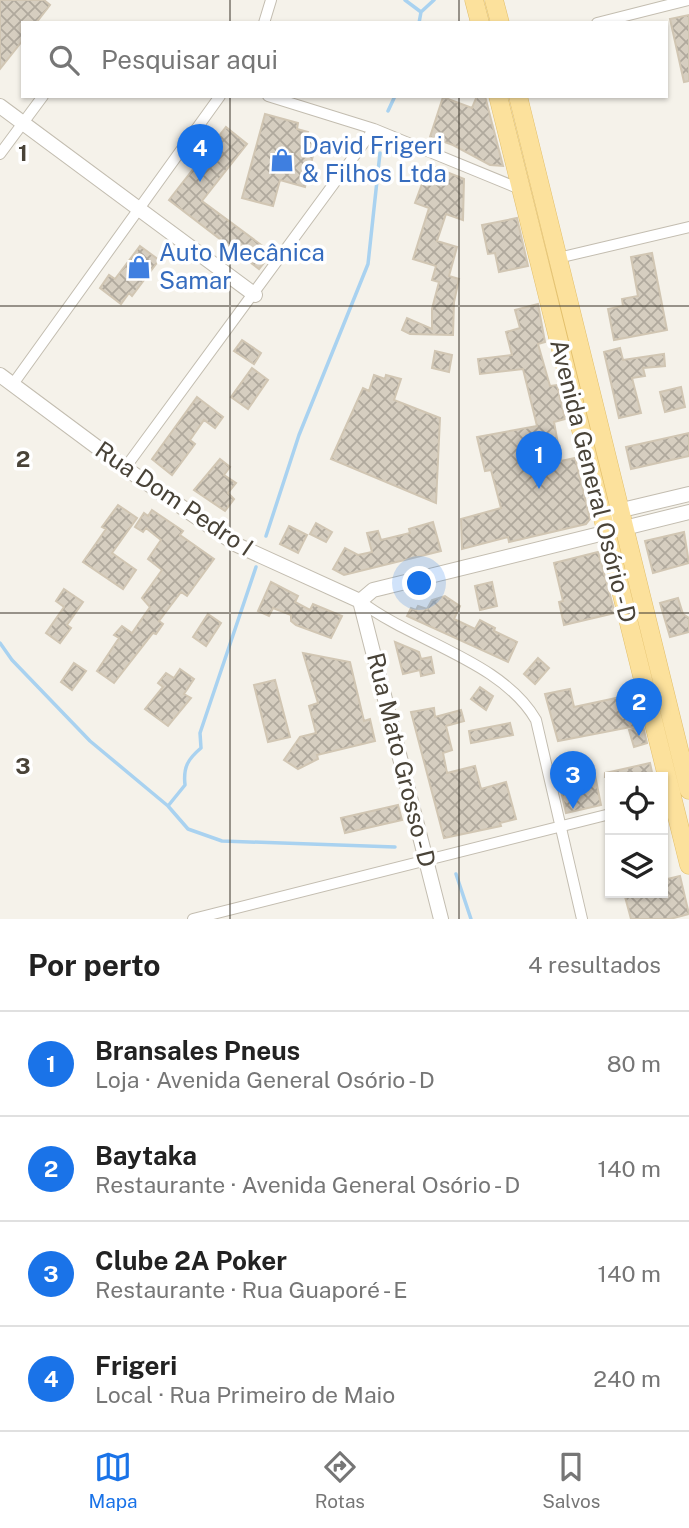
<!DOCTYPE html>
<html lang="pt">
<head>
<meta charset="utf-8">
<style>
  :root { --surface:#fff; --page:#f6f6f6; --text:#222; --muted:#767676; --line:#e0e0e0; --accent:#1a73e8 }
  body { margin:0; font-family:"Public Sans",sans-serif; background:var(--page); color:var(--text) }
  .controls { position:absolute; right:21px; bottom:21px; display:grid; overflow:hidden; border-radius:0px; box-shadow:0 2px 5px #0004 }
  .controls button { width:63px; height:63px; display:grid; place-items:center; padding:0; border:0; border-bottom:2px solid var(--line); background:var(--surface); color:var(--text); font:35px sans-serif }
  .you { position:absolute; left:420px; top:584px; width:24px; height:24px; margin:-18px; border:5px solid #fff; border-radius:50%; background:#1a73e8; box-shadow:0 0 0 10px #1a73e833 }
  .badge { display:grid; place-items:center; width:46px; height:46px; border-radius:50%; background:var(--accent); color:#fff; font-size:23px; font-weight:700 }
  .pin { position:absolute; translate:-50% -58px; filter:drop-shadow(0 2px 4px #0008) }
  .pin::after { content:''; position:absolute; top:37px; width:24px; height:21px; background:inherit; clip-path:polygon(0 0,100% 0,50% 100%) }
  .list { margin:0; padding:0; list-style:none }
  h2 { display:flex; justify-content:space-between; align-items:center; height:91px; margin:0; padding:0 28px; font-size:30px }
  h2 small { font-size:23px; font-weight:400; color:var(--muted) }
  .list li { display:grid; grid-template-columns:46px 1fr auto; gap:21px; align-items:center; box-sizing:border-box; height:105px; padding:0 28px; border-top:2px solid var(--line) }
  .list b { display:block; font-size:26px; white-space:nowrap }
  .list p { margin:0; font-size:23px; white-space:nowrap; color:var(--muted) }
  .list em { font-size:23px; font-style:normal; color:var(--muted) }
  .icon { flex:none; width:38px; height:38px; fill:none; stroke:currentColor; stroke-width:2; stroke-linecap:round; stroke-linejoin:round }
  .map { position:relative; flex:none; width:689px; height:919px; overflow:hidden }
  .search { position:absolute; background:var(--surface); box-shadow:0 2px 5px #0004; left:21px; right:21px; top:21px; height:77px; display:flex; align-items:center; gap:18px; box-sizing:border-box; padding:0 24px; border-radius:0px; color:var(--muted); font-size:26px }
  .sheet { height:511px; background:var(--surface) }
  nav { display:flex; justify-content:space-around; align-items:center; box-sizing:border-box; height:98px; border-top:2px solid var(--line); background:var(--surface); font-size:19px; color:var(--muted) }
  nav a { display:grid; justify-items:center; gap:4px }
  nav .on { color:var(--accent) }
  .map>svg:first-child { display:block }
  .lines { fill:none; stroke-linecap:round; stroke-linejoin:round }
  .stream { stroke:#a9d2f0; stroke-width:3.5 }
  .building { fill:url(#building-cross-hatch); stroke:#d1c6b3; stroke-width:2 }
  .minor-casing { stroke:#c3bdb0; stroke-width:12 }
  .tertiary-casing { stroke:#c3bdb0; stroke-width:16 }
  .primary-casing { stroke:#e2bf6b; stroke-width:19 }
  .minor { stroke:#fff; stroke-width:10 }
  .tertiary { stroke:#fff; stroke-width:14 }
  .primary { stroke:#fce19c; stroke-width:18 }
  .grid { fill:none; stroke:#494338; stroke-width:2; stroke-opacity:0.55 }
  .labels { text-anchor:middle; stroke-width:7; stroke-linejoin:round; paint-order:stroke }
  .shop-label { font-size:24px; fill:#366cbe; stroke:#fff; text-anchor:start }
  .street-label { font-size:24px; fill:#494338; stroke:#fff }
  .grid-label { font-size:23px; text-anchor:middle; font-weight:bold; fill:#494338; stroke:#fff; stroke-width:7; stroke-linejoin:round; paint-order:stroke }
</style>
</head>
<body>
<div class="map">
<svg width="689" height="919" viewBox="0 0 689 919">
  <defs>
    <pattern id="building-cross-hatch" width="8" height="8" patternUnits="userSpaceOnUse" patternTransform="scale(1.75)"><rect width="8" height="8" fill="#d6cec0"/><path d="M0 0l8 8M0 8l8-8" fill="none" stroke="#b0a99d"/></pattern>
  </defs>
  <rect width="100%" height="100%" fill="#f5f2ea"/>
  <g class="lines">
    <!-- stream -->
    <path class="stream" d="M405,0L421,12
      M419,23L421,12L434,0
      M388,111L395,96
      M266,536L299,435L368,264L380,153
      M0,643L12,660L90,741L168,806L188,829L222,841L395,847
      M168,806L185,785C183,767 188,759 201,748L200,733L256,567
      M456,874L471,919"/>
  </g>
  <!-- building -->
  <path class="building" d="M0,0H44L50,5L36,23H23V40L0,69Z
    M689,15V81L684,82L670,19Z
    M477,96H485L503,166L490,165L453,145L430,137L443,97L472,108Z
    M265,114L298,123L297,129L308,132L307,137L317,140L305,187L280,180L273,206L242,198Z
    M226,127L247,144L202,201L272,253L259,269L169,200Z
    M429,165L464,179L463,220L446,214L437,241L457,247L449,276L459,279L454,302L453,335L410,334L402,330L407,318L432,329V309L439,282L432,280L436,266L413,259L429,208L415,203Z
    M517,218L528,266L499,272L495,253L488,254L482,225Z
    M140,246L159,260L132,296L129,293L121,304L100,288L109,275L115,279Z
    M652,253L667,330L614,340L608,309L623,306L622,299L638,296L631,257Z
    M538,304L545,342L538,344L550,386L557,385L565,419L554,422L561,461L575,458L590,519L586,524L522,539L509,542L508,537L462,549L461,519L501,508L491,470L485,471L477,437L537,426L523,369L480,374L478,359L512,355L506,332L520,328L515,310Z
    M242,340L261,353L254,364L234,351Z
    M620,348L623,360L664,354L665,366L643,368L645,376L632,378L641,413L619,418L604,352Z
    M435,351L452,355L449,372L432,368Z
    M252,368L268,380L248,409L231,397Z
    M374,375L385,379L386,375L401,379L394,400L440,418L436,503L331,459L363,388L369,391Z
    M681,387L685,407L665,412L660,392Z
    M197,397L223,417L215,428L204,420L190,440L195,444L172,475L152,459Z
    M689,433V456L631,469L626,447Z
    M220,459L230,467L224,475L236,483L228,493L234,499L225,511L194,490Z
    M118,505L137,518L112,553L136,570L123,589L83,562L106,529L102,527Z
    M152,510L183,531L180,535L214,559L187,596L181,592L159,621L163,624L156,634L153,633L114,683L97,671L119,638L114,635L122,626L132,633L150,607L142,598L162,570L148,559L161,540L146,528L143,532L135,527L144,513L148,516Z
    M433,522L441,551L344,575L333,569L345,548L358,555L372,552L367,533L378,531L381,540L410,533L409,529Z
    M316,523L332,532L326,542L310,534Z
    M289,526L307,535L298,553L280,544Z
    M684,532L689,563L653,573L645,541Z
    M598,552L615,613L564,625L559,602L563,601L554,563Z
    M271,582L298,596L295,602L310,610L313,604L342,616L331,638L296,625L291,621V615L273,608L269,616L258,611Z
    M492,582L497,606L480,610L475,586Z
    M64,589L83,602L67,625L71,628L60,643L46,633L64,607L56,601Z
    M445,596L460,606L454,619L475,629L480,620L495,628L494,631L517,642L508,662L407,616L411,608L416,610L418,606L427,609L432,600Z
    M678,598L683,614L689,618V632L670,637L660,603Z
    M208,614L221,623L206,646L193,637Z
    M395,642L419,652L421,659L431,657L434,673L421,676L420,670L403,674Z
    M303,653L350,662L364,721L370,719L375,741L317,755L318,759L298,769L284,760L300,737L316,733L309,706L318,703Z
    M538,658L549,668L535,684L524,674Z
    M74,663L86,671L72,690L61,682Z
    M180,669L194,679L184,694L191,698L168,726L145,709L163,687L158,683L166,673L174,678Z
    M275,680L290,737L268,742L254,685Z
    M480,687L493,696L486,710L471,699Z
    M570,689L574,707L630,695L636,726L558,741L545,694Z
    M434,708L435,717L461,710L464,721L446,726L452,750L443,753L447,773L475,766L481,789L506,782L516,819L500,823L501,826L444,838L411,712Z
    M510,723L513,735L471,743L469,731Z
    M643,726L647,743L634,747L629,730Z
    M650,763L653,777H605V773Z
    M595,775L601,805L566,813L559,782Z
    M398,805L402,820L345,833L341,818Z
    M680,876L689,914L670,919H631L624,893H663V880Z"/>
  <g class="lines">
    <!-- minor casing -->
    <g class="minor-casing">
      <path id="minor" d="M264,23L271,0
        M597,23L688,0
        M268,96L374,129L525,191
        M0,154L43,96
        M558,258L689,227
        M13,384L220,96
        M125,468L374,129
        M360,601C413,642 502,661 536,720L582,919
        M193,919L610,814"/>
    </g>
    <!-- tertiary casing -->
    <g class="tertiary-casing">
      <path id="tertiary" d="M0,106L255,295
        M0,375L125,468L237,545L360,601
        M615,520L622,510L689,494
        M360,601L373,590L689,512
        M360,601L441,919"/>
    </g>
    <!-- primary casing -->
    <g class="primary-casing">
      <path id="primary" d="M474,0L480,23
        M494,0L500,23
        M498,96L689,865
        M518,96L689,790"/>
    </g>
    <!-- minor -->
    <use href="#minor" class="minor"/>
    <!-- tertiary -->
    <use href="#tertiary" class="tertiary"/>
    <!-- primary -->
    <use href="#primary" class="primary"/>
  </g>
  <!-- grid -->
  <path class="grid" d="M230,0V23M459,0V23M230,96V919M459,96V919M0,306H689M0,613H689"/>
  <!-- icons -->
  <defs>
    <g id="shop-bare" transform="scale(1.89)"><path d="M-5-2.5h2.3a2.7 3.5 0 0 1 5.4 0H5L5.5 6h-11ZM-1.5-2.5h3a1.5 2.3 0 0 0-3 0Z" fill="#3f7fe0" stroke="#fff" stroke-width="2.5" paint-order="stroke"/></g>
  </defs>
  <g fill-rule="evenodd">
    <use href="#shop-bare" x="282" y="160"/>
    <use href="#shop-bare" x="139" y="267"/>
  </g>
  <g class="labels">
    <!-- shop labels -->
    <g class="shop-label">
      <text x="302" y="154">David Frigeri<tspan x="302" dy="28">&amp; Filhos Ltda</tspan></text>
      <text x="159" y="261">Auto Mecânica<tspan x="159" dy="28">Samar</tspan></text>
    </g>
    <!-- street labels -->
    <g class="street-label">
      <text transform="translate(593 481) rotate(76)" y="8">Avenida General Osório - D</text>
      <text transform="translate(174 499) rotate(34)" y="8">Rua Dom Pedro I</text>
      <text transform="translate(401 760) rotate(76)" y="8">Rua Mato Grosso - D</text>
    </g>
  </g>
  <g class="grid-label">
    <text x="23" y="161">1</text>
    <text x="23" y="467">2</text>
    <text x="23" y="774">3</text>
  </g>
</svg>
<div class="controls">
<button><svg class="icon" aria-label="locate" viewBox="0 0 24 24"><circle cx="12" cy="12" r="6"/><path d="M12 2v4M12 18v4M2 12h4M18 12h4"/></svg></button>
<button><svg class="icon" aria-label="layers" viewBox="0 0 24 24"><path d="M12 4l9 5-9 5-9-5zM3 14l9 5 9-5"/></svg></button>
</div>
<div class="you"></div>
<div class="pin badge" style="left:539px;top:489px">1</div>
<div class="pin badge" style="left:639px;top:736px">2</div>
<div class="pin badge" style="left:573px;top:809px">3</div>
<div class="pin badge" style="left:200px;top:182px">4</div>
<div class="search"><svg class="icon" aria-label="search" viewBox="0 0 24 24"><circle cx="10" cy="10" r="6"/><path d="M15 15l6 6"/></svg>Pesquisar aqui</div>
</div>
<section class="sheet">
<h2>Por perto<small>4 resultados</small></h2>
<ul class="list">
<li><span class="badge">1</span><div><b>Bransales Pneus</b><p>Loja · Avenida General Osório - D</p></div><em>80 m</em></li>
<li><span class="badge">2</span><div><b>Baytaka</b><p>Restaurante · Avenida General Osório - D</p></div><em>140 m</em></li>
<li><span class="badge">3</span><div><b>Clube 2A Poker</b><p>Restaurante · Rua Guaporé - E</p></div><em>140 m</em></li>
<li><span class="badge">4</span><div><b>Frigeri</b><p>Local · Rua Primeiro de Maio</p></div><em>240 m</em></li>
</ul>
</section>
<nav>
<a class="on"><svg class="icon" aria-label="map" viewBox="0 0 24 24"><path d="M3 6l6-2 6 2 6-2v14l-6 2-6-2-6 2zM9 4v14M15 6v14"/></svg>Mapa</a>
<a><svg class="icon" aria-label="directions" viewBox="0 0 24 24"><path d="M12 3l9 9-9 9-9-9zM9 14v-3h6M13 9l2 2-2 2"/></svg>Rotas</a>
<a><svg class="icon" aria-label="saved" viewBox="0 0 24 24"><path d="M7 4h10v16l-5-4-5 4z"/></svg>Salvos</a>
</nav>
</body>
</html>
